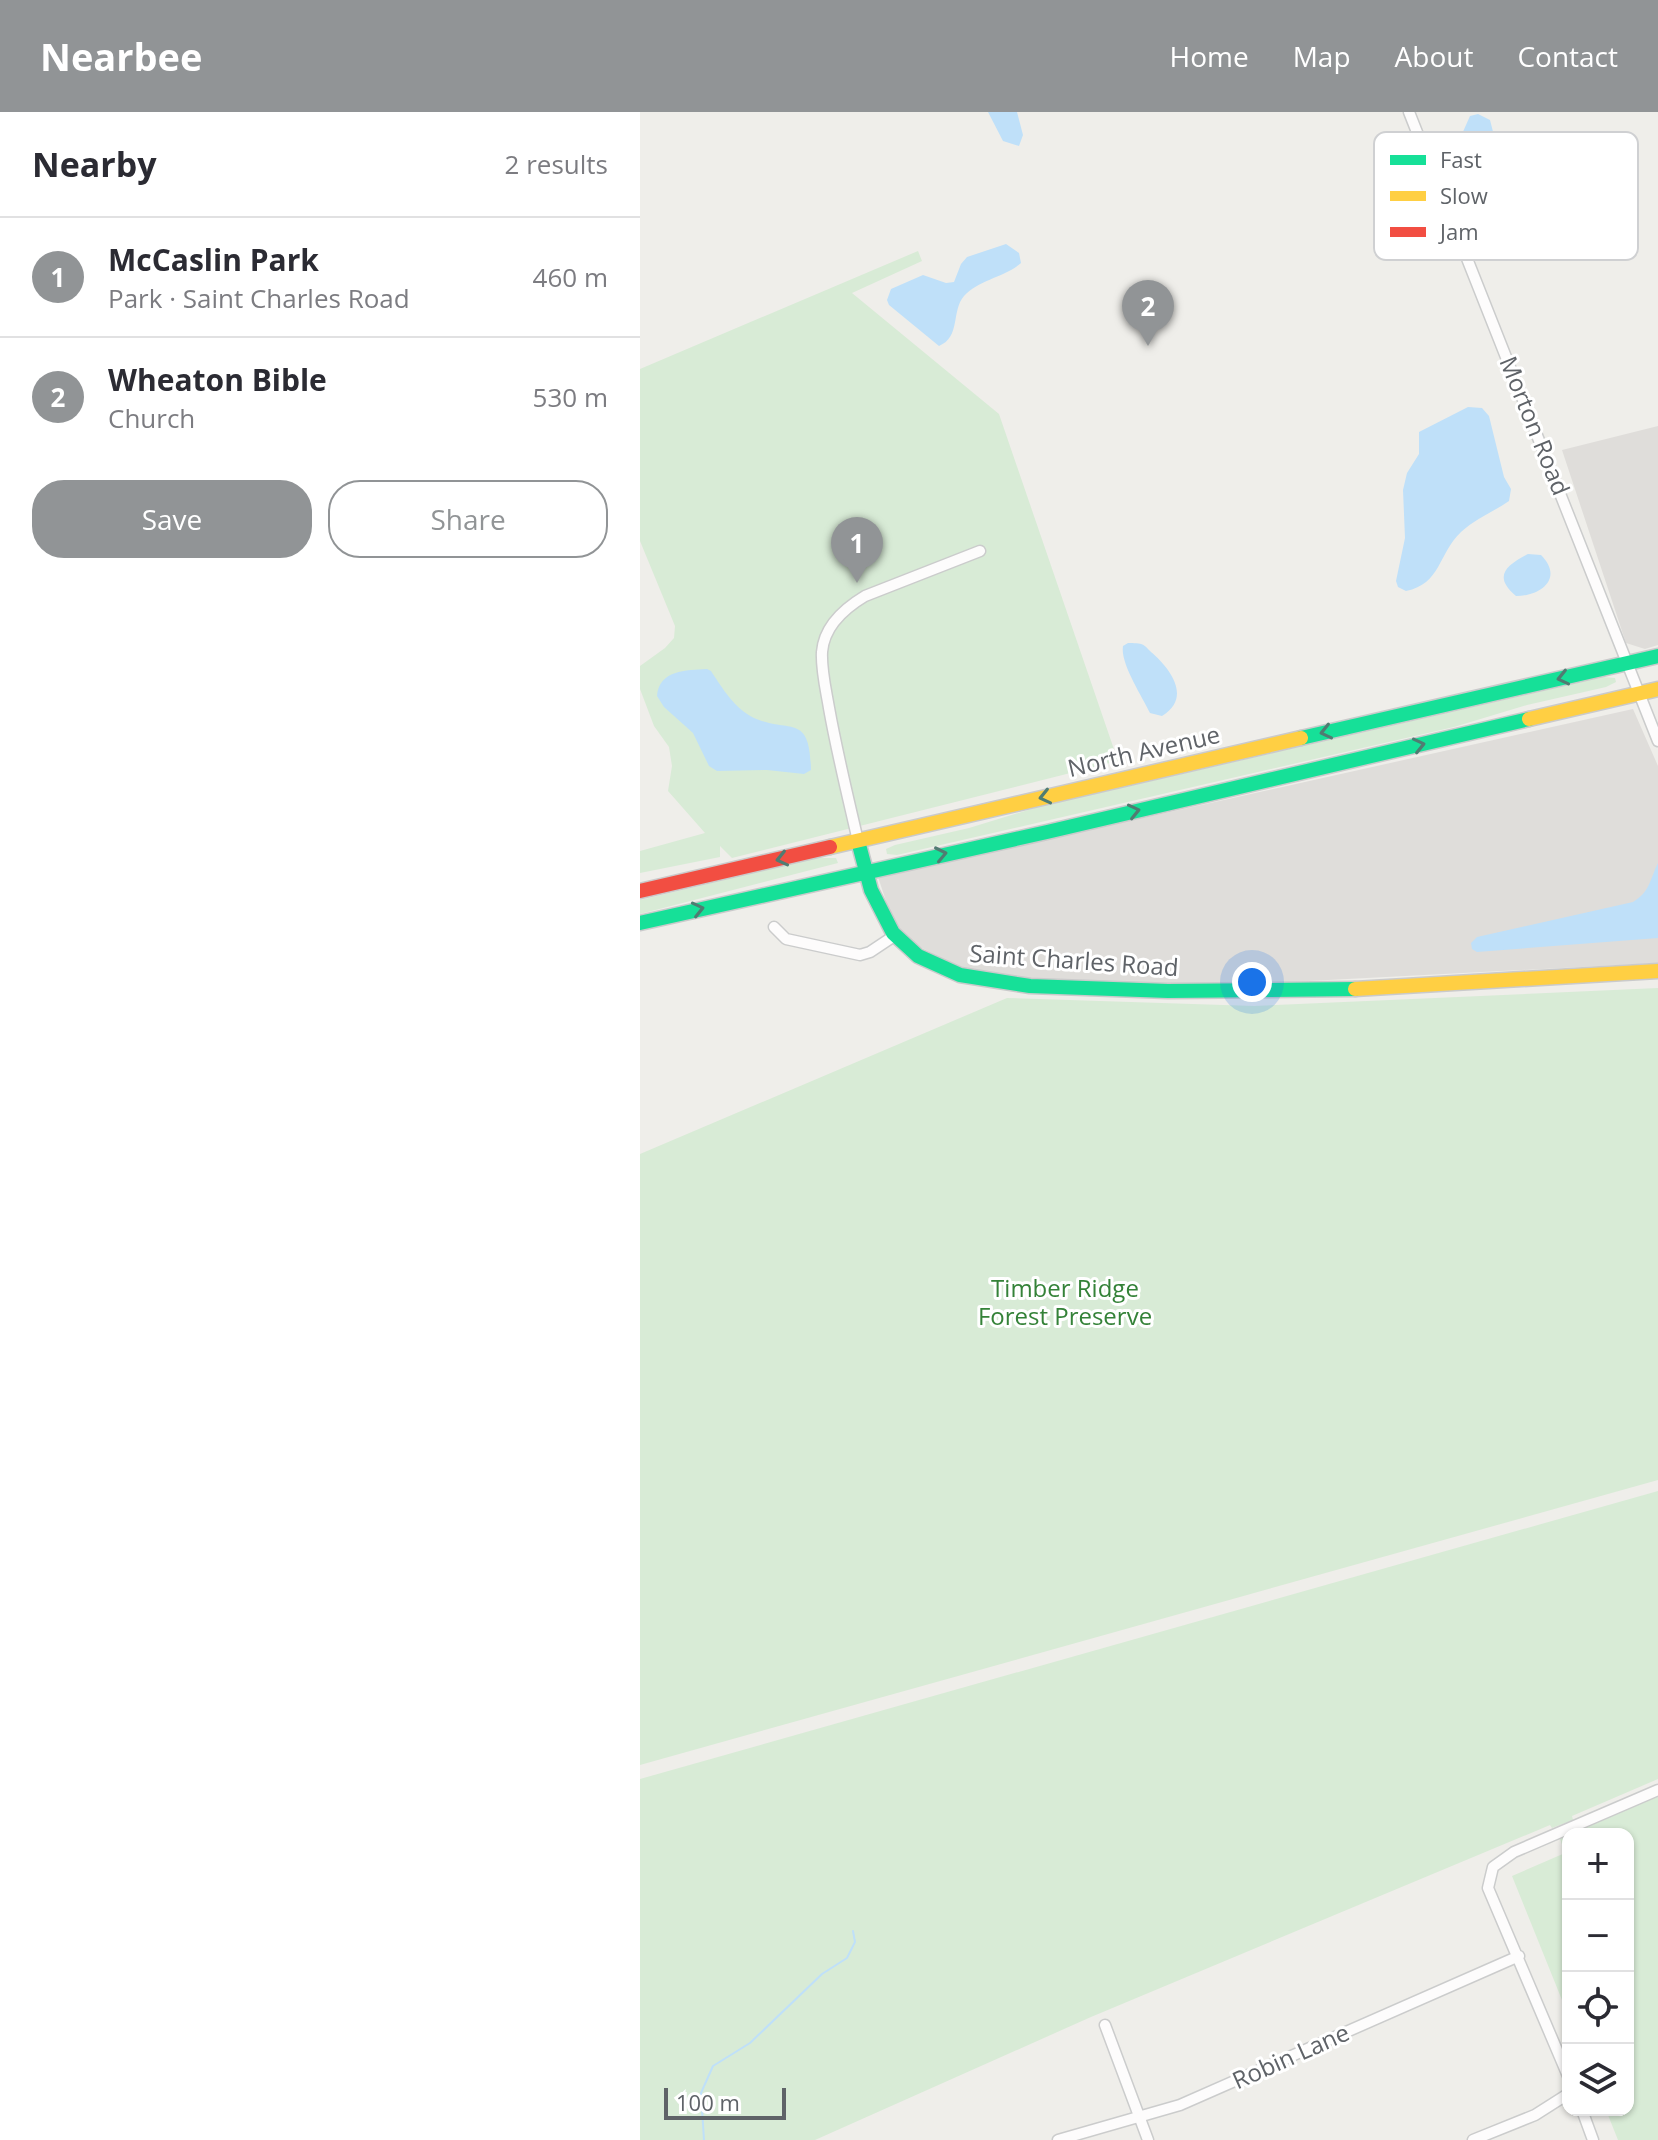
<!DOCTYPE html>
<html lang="en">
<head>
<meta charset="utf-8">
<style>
  :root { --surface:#fff; --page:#f2f2f3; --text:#2b2b33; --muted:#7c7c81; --line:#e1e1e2; --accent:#919496 }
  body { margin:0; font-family:"Open Sans",sans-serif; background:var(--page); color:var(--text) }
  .controls { position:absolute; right:24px; bottom:24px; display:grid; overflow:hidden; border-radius:16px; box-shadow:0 2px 6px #0004 }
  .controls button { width:72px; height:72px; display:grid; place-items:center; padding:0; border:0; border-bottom:2px solid var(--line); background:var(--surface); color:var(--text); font:40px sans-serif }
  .scale { position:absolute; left:24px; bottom:20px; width:122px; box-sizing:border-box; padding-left:8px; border:4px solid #5f6368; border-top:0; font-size:22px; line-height:28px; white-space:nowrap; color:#5f6368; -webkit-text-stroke:6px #fff; paint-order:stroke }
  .you { position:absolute; left:612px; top:870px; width:28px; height:28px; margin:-20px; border:6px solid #fff; border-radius:50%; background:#1a73e8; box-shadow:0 0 0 12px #1a73e833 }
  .badge { display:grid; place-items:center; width:52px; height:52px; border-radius:50%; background:var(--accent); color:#fff; font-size:26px; font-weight:700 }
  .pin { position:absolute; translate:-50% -66px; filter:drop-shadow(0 2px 4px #0008) }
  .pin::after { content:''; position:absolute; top:42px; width:28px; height:24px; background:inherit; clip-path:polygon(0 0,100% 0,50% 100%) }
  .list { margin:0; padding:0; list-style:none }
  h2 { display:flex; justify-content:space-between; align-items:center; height:104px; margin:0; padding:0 32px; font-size:34px }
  h2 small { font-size:26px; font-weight:400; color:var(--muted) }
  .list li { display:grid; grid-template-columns:52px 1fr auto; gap:24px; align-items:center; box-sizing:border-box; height:120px; padding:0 32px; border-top:2px solid var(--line) }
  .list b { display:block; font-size:30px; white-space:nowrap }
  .list p { margin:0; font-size:26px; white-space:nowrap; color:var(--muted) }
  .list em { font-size:26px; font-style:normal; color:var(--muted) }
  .actions { display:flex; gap:16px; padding:24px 32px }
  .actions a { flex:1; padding:18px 0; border:2px solid var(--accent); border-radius:32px; text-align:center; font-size:28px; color:var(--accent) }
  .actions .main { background:var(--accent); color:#fff }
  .icon { flex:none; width:44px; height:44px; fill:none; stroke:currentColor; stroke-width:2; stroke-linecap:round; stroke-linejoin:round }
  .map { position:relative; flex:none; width:1018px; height:2028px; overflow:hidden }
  header { display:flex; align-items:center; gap:48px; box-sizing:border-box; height:112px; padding:0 40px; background:var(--accent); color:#fff }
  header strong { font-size:38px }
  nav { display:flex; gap:44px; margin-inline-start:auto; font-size:28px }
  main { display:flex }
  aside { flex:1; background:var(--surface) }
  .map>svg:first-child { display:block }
  .industrial { fill:#dfddda }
  .green { fill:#d8ebd6 }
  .water { fill:#bfe0f9 }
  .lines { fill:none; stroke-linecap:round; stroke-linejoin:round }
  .stream { stroke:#bfe0f9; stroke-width:2 }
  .street-casing { stroke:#cbcccc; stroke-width:13 }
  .fast-casing { stroke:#cacacb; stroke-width:17 }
  .slow-casing { stroke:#cacacb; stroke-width:17 }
  .jam-casing { stroke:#cacacb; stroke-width:17 }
  .street { stroke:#fdfcfc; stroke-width:10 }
  .fast { stroke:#16e098; stroke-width:14 }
  .slow { stroke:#ffcf43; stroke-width:14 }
  .jam { stroke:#f24e42; stroke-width:14 }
  .oneway { stroke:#507c72 }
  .labels { text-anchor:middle; stroke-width:6; stroke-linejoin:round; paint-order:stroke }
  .street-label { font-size:24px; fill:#5f6368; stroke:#fff }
  .park-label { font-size:24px; fill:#348238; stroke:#fff }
  .key { fill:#fff; stroke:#cfd0d2; stroke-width:2 }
  .key-label { font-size:22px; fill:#5f6368 }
</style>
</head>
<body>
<header>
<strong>Nearbee</strong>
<nav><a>Home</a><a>Map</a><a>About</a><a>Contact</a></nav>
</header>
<main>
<aside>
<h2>Nearby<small>2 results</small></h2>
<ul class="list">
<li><span class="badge">1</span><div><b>McCaslin Park</b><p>Park · Saint Charles Road</p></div><em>460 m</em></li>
<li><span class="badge">2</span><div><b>Wheaton Bible</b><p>Church</p></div><em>530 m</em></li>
</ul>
<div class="actions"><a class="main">Save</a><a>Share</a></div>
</aside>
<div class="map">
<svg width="1018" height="2028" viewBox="0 0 1018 2028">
  <rect width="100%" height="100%" fill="#efeeea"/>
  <!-- industrial -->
  <path class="industrial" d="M1018,314V533L1005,537L986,531L922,338Z
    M993,597L1018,654V851L571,874L371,866L317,854L278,834L258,814L249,798L238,765Z"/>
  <!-- green -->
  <path class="green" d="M278,139L282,149L212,181L359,302L478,649L92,746L80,734V745L0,761V739L65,721L28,679L32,654L29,635L14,614L0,577V554L25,536L34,526L35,514L0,429V257Z
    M963,565L975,566L976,570L966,575L887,593L814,615L257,743L247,742L246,737L255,733L329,716L398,695Z
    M176,746H196L198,751L0,802V788Z
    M1018,876V1368L0,1653V1042L367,886L614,894Z
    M1018,1379V1667L932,1704L933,1708L912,1716L910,1713L451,1905L175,2028H0V1667Z
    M1018,1684V2028H978L966,1998H988V1722H931Z
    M928,1723V1903L872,1764L925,1741L920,1727Z"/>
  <!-- water -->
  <path class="water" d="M348,0H377L383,23L379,34L363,29Z
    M838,2L850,8L860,47L858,54L842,63L832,59L822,22L830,4Z
    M366,132L379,141L381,151C365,165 338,168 324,184C311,199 321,225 299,234L249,193L247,188L251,177L283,163L306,171L314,170L321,152L327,145Z
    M828,295L842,296L849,304L864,365L871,377L869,389C853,400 835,407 821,420C798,442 801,472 766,479L758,475L756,469L765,426L763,378L767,361L779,342V320Z
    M888,442L901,443C924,466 901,484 876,484C852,464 867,453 888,442Z
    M488,531C489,531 500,531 501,532C505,533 508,537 511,540C531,557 552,586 522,604L510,601C502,584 480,551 483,534Z
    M67,557L71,559C83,577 94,596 114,606C150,622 170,600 171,658L164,662L127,658L77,659L69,654L53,621L24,595L17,584C19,558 46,558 67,557Z
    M1018,751V826L837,840L832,837L831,831L837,825L993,790C1010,780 1010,767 1018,751Z"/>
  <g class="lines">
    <!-- stream -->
    <path class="stream" d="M64,2028L61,1981L73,1954L110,1931L182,1862L207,1846L215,1830L213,1819"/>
    <!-- street casing -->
    <g class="street-casing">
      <path id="street" d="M769,0L1018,629
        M218,729C208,685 197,641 189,596C186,578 181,558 182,540C184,514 205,496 225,484L340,439
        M134,815L146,827L220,843L230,840L254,824
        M465,1913L508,2028
        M928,1964L848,1776L853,1755L874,1740L1018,1678
        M942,1998L953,2028
        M418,2028L540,1993L879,1844
        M833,2028L895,2003L928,1982"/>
    </g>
    <!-- fast casing -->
    <g class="fast-casing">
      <path id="fast" d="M661,626L1018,544
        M218,729L231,778L253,821L278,844L320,863L390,874L528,879L715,877
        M0,811L407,720L889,607"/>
    </g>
    <!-- slow casing -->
    <g class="slow-casing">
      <path id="slow" d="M889,607L1018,577
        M190,735L661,626
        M715,877L1018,859"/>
    </g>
    <!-- jam casing -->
    <g class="jam-casing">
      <path id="jam" d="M0,779L190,735"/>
    </g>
    <!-- street -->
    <use href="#street" class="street"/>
    <!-- fast -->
    <use href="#fast" class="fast"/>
    <!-- slow -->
    <use href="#slow" class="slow"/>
    <!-- jam -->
    <use href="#jam" class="jam"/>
  </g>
  <!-- one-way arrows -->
  <defs><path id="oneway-chevron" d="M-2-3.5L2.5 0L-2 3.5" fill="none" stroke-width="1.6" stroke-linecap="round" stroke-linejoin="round" transform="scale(2)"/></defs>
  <g class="oneway">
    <use href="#oneway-chevron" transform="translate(923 566) rotate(167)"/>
    <use href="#oneway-chevron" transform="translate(686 620) rotate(167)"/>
    <use href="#oneway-chevron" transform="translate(779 633) rotate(-13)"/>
    <use href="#oneway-chevron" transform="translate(405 685) rotate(167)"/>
    <use href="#oneway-chevron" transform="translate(494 699) rotate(-13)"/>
    <use href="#oneway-chevron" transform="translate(301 742) rotate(-12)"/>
    <use href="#oneway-chevron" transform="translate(142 747) rotate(167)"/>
    <use href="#oneway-chevron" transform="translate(58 797) rotate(-13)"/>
  </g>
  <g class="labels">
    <!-- street labels -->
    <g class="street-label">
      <text transform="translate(894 314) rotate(68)" y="8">Morton Road</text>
      <text transform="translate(504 640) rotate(-13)" y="8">North Avenue</text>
      <text transform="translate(434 849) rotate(4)" y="8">Saint Charles Road</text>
      <text transform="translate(651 1945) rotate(-24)" y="8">Robin Lane</text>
    </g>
    <!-- park labels -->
    <g class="park-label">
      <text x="425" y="1185">Timber Ridge<tspan x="425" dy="28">Forest Preserve</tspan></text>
    </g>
  </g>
  <!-- legend -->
  <rect x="734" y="20" width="264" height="128" rx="12" class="key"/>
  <rect x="750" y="43" width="36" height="10" fill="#16e098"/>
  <rect x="750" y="79" width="36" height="10" fill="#ffcf43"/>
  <rect x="750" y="115" width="36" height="10" fill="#f24e42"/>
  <g class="key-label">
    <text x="800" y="56">Fast</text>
    <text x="800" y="92">Slow</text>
    <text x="800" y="128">Jam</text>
  </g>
</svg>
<div class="controls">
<button>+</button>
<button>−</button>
<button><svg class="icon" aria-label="locate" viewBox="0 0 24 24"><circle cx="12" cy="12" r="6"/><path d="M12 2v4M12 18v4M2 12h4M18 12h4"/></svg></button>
<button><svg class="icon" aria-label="layers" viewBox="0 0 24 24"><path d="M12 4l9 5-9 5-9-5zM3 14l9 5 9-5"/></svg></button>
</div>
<div class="scale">100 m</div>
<div class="you"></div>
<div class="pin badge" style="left:217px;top:471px">1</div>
<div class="pin badge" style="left:508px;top:234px">2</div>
</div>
</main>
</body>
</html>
